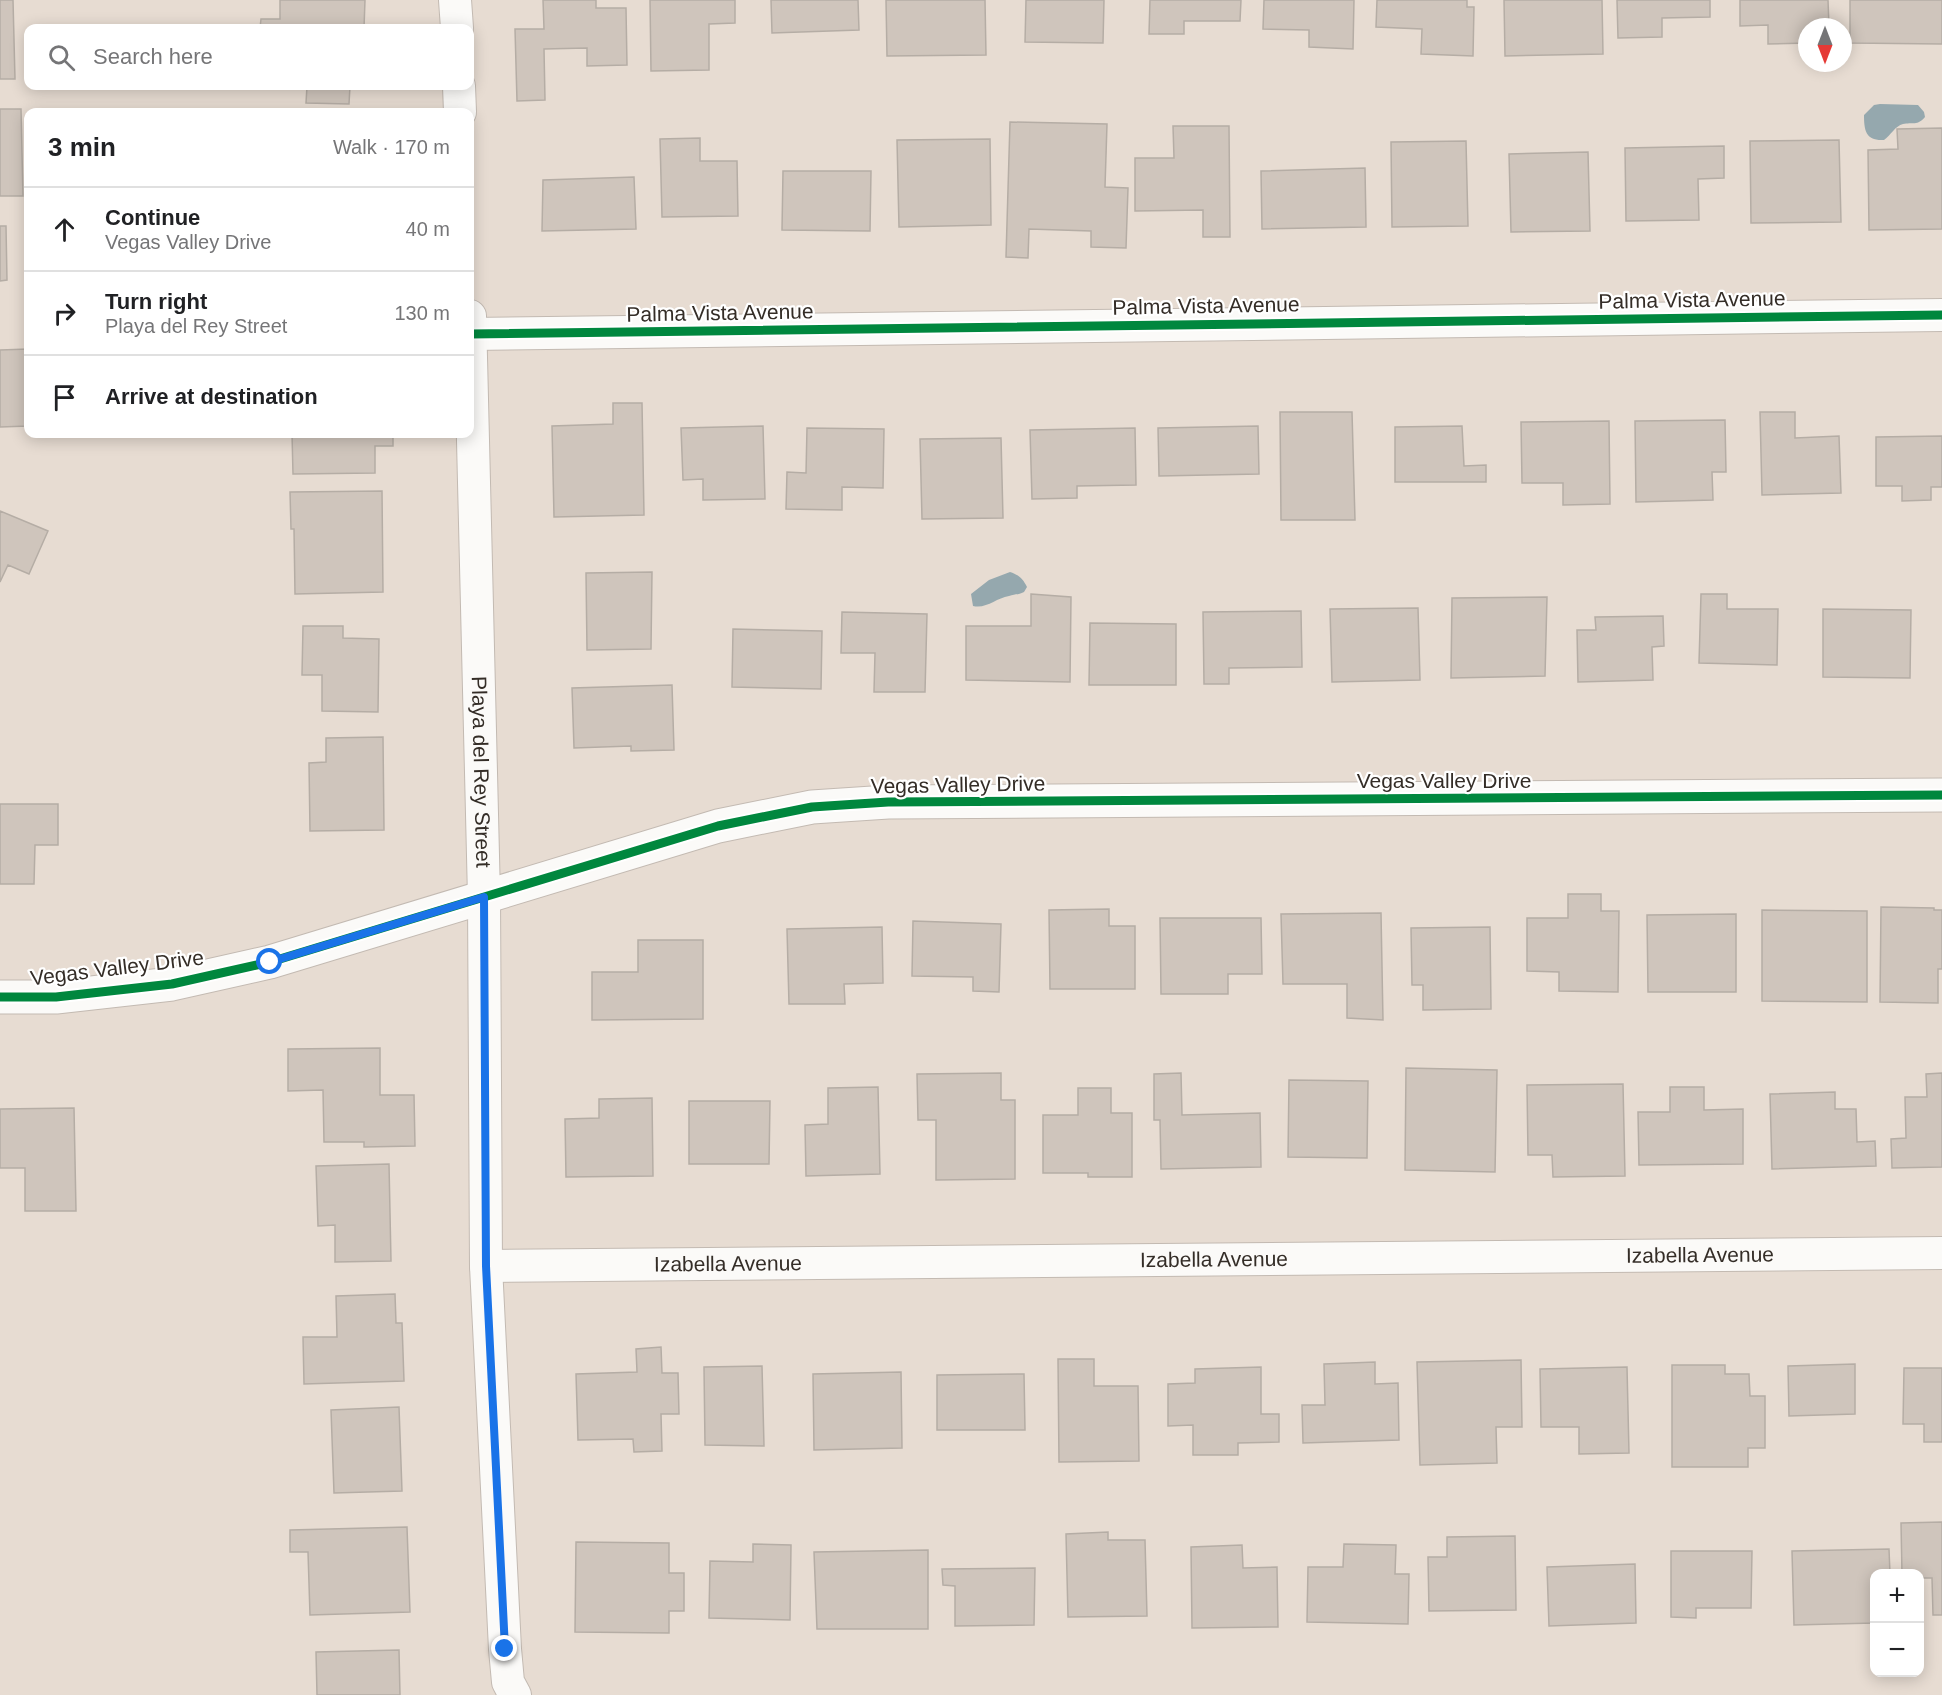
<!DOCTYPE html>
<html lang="en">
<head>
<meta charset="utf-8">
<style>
  :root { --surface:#fff; --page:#f6f6f6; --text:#202124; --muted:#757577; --line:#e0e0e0 }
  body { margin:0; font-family:Helvetica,sans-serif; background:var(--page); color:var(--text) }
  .controls { position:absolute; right:18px; bottom:18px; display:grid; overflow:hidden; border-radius:12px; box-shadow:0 3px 15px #0003 }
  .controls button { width:54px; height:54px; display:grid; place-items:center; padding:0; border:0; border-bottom:2px solid var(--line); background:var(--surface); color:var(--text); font:30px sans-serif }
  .compass { position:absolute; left:1798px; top:18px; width:54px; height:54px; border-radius:50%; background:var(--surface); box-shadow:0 3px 15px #0003; rotate:180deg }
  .stop { position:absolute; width:18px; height:18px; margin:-14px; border:4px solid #1a73e8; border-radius:50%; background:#fff }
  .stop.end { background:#1a73e8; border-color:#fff; box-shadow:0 2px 6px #0008 }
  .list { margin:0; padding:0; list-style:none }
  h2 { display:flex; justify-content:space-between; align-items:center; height:78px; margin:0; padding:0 24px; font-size:26px }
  h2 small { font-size:20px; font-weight:400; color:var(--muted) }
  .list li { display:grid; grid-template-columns:39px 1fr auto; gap:18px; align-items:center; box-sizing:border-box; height:84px; padding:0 24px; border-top:2px solid var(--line) }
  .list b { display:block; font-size:22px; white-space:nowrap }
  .list p { margin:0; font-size:20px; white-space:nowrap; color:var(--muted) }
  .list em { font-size:20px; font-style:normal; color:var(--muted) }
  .icon { flex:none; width:33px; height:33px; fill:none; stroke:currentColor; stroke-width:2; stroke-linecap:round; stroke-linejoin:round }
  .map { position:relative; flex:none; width:1942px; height:1695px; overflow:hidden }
  .search { position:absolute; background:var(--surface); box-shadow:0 3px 15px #0003; left:24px; top:24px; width:450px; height:66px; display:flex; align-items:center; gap:15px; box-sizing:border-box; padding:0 21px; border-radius:12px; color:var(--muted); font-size:22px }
  .panel { position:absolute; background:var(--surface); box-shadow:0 3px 15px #0003; left:24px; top:108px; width:450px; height:330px; border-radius:12px }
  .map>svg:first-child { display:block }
  .water { fill:#95a8ae }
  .building { fill:#cfc5bc; stroke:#b5ada5; stroke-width:1.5 }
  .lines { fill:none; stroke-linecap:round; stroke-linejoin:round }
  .street-casing { stroke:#c3bab2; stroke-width:34 }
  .secondary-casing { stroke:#c3bab2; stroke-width:35 }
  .street { stroke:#fbfaf8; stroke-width:32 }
  .secondary { stroke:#fbfaf8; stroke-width:33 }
  .cycleway-casing { stroke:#fff; stroke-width:13 }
  .cycleway { stroke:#00873e; stroke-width:9 }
  .route { stroke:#1a73e8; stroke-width:8 }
  .labels { text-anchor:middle; stroke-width:4.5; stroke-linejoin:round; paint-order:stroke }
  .street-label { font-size:21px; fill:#342d27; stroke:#fff }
</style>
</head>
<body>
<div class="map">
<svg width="1942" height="1695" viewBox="0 0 1942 1695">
  <rect width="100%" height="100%" fill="#e7dcd2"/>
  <!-- water -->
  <path class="water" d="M1880,104L1918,105L1924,112L1925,117C1918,126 1912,122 1903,124C1895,126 1891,135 1884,140C1866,141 1864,131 1864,115L1874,105Z
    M1010,572C1019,575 1023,579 1027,587L1024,592C1018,595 1015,594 1009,596C996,598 987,609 973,606L971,594L989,580Z"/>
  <!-- building -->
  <path class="building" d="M0,0H13L15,79H0Z
    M280,0H365L364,28H260L261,19H280Z
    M543,0H596V8H626L627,65L587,66V48L544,49L545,100L517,101L515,29H544Z
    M650,0H735V23L709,24V70L651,71Z
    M771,0H858L859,30L772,33Z
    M886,0H985L986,55L887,56Z
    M1026,0H1104L1103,43L1025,42Z
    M1150,0H1241L1240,21H1184V34H1149Z
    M1264,0H1354L1353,49L1309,47V30L1263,29Z
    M1377,0H1467V7H1474L1473,56L1421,54L1422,29L1376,27Z
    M1504,0H1602L1603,54L1505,56Z
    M1617,0H1710V17L1662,18V37L1618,38Z
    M1740,0H1828L1829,27H1807V43L1768,44V25L1740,26Z
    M1850,0H1942V44L1850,43Z
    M307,86H350L349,104L306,103Z
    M0,109H21L23,196H0Z
    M373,110V112H273Z
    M1010,122L1107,124L1105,187L1128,188L1126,248L1091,247V231L1029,229L1028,258L1006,257Z
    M1173,126H1229L1230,237H1203V210L1135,211V158H1174Z
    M1942,128V229L1869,230L1868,150L1898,149L1897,129Z
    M700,138V161H737L738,216L662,217L660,139Z
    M990,139L991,225L899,227L897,140Z
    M1839,140L1841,222L1751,223L1750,141Z
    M1466,141L1468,226L1392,227L1391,142Z
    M1724,146V178L1698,179L1699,220L1626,221L1625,148Z
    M1588,152L1590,231L1511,232L1509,154Z
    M1365,168L1366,227L1262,229L1261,171Z
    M783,171H871L870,231L782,230Z
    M634,177L636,229L542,231L543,180Z
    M0,226H6L7,280L0,281Z
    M28,349V426L0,427V350Z
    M613,403H642L644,515L554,517L552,426L613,424Z
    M1280,412H1352L1355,520H1281Z
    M1760,412H1795V438L1839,436L1841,493L1762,495Z
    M1725,420L1726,472H1712L1713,500L1636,502L1635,421Z
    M1609,421L1610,504L1563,505V483H1522L1521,422Z
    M763,426L765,499L703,500V479L683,480L681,428Z
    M1258,426L1259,474L1159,476L1158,428Z
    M1462,426L1464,466L1486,465V482H1395V427Z
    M807,428L884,429L883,488L842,487V510L786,509L787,472L806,473Z
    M1135,428L1136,485L1077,486V498L1032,499L1030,430Z
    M292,434H393V446H375V473L293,474Z
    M1942,436V487H1931V500L1902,501V486H1876V437Z
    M1001,438L1003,518L922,519L920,439Z
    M382,491L383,592L295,594L294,529H291L290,492Z
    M0,511L48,531L29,574L8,565L0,582Z
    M652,572L651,649L587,650L586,573Z
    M1031,594L1071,597L1070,682L966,680V626H1031Z
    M1701,594H1727V609H1778L1777,665L1699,663Z
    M1547,597L1545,676L1451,678L1452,598Z
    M1418,608L1420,680L1332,682L1330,609Z
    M1823,609L1911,610L1910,678L1823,677Z
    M1301,611L1302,667L1229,668V684H1204L1203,612Z
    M842,612L927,614L925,692H874L875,653H841Z
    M1663,616L1664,646L1652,647L1653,680L1578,682L1577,630H1596L1595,617Z
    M1090,623L1176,624V685H1089Z
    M303,626H343V638L379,639L378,712L322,711V675H302Z
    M733,629L822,631L821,689L732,687Z
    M672,685L674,750L631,751V746L574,748L572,688Z
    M383,737L384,830L310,831L309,763L326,762V738Z
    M0,804H58V845H35L34,884H0Z
    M1568,894H1601V911H1619L1618,992L1559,991V972L1527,971V918H1568Z
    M1881,907L1934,908V910H1942V969H1938V1003L1880,1002Z
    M1109,909V926H1135V989H1050L1049,910Z
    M1762,910L1867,911V1002L1762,1001Z
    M1381,913L1383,1020L1347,1018V984H1283L1281,914Z
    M1736,914V992H1648L1647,915Z
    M1160,918H1261L1262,974H1228V994H1161Z
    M913,921L1001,924L999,992L973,991V977L912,976Z
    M882,927L883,983L844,984L845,1004H789L787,929Z
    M1490,927L1491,1009L1423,1010V985H1412L1411,928Z
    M638,940H703V1019L592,1020V972H638Z
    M380,1048V1095H414L415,1146L364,1147V1142H324L323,1090L288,1091V1049Z
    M1406,1068L1497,1070L1495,1172L1405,1170Z
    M1001,1073V1100H1015V1179L936,1180V1120H918L917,1074Z
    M1181,1073L1182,1115L1260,1113L1261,1167L1161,1169L1160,1120H1154V1074Z
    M1942,1073V1167L1892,1168L1891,1139L1906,1138L1905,1097H1927L1926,1074Z
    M1289,1080L1368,1081L1367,1158L1288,1157Z
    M1623,1084L1625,1176L1553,1177L1552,1155H1528L1527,1085Z
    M878,1087L880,1174L806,1176L805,1125L828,1124V1088Z
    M1670,1087H1704V1110L1743,1109V1164L1639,1165L1638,1112H1670Z
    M1078,1088H1111V1113H1132V1177H1088V1173H1043V1115H1078Z
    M1835,1092V1109H1856L1857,1142L1875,1141L1876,1166L1772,1169L1770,1094Z
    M652,1098L653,1176L566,1177L565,1119L599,1118V1099Z
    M689,1101H770L769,1164H689Z
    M74,1108L76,1211H25V1168H0V1109Z
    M389,1164L391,1261L335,1262V1225L318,1226L316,1166Z
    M395,1294L396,1323H402L404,1381L304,1384L303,1337H337L336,1296Z
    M661,1347L662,1373H678L679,1414H661L662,1451L634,1452L633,1439L578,1440L576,1374L637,1372L636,1349Z
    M1058,1359H1094V1386H1138L1139,1461L1059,1462Z
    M1521,1360L1522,1427H1496L1497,1463L1420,1465L1417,1362Z
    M1375,1362V1384L1398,1383L1399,1440L1303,1443L1302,1405H1325L1324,1364Z
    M1855,1364V1414L1789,1416L1788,1366Z
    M1672,1365H1725V1374H1749L1750,1396H1765V1448H1748V1467H1672Z
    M762,1366L764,1446L705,1445L704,1367Z
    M1261,1367V1414H1279V1442L1238,1443V1455H1193V1425L1168,1426V1384L1195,1383V1369Z
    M1627,1367L1629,1453L1579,1454V1427H1541L1540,1369Z
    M1904,1368H1942V1442H1924V1424H1903Z
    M901,1372L902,1448L814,1450L813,1374Z
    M1024,1374L1025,1430H937V1375Z
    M399,1407L402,1491L334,1493L331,1410Z
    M1942,1522V1615H1933L1932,1578H1920V1574H1902L1901,1523Z
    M407,1527L410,1612L310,1615L308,1552H290V1530Z
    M1108,1532V1540H1145L1147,1616L1068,1617L1066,1534Z
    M1515,1536L1516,1610L1429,1611L1428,1557H1447V1537Z
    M576,1542L669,1543V1573H684V1611H669V1633L575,1632Z
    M753,1544L791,1545L790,1620L709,1618L710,1561L753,1562Z
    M1344,1544L1396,1545L1395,1574H1409L1408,1624L1307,1622L1308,1567H1343Z
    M1242,1545L1243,1568L1277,1567L1278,1627L1192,1628L1191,1547Z
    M1889,1549L1890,1574H1874V1623L1794,1625L1792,1551Z
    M928,1550V1629H817L814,1552Z
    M1671,1551H1752L1751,1608H1696V1618L1671,1617Z
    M1635,1564L1636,1623L1549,1626L1547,1567Z
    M1035,1568L1034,1625L955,1626V1586L943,1585L942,1569Z
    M399,1650L400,1695H317L316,1652Z"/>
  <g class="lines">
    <!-- street casing -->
    <g class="street-casing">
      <g id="street">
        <path d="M455,0L457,28"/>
        <path d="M459,86L460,112"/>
        <path id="s1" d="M470,316L484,897L486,1266L505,1649L508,1682L515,1695"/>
        <path d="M470,334L1942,315"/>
        <path id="s2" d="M486,1266L1942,1253"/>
      </g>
    </g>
    <!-- secondary casing -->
    <g class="secondary-casing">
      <path id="secondary" d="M0,997H56L172,984L270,962L718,826L812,807L888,802L1942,795"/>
    </g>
    <!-- street -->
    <use href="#street" class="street"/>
    <!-- secondary -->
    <use href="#secondary" class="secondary"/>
    <!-- cycleway casing -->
    <g class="cycleway-casing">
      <path id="cycleway" d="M470,334L1942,315
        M0,997H56L172,984L270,962L718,826L812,807L888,802L1942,795"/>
    </g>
    <!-- cycleway -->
    <use href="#cycleway" class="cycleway"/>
  </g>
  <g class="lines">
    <!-- route -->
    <path class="route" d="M270,962L484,897L486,1266L505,1649"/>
  </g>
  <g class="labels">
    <!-- street labels -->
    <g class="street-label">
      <text transform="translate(1692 300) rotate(-1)" y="7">Palma Vista Avenue</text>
      <text transform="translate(1206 306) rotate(-1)" y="7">Palma Vista Avenue</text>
      <text transform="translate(720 313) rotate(-1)" y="7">Palma Vista Avenue</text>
      <text dy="7" stroke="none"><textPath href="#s1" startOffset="456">Playa del Rey Street</textPath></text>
      <text x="1444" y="788">Vegas Valley Drive</text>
      <text transform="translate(958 785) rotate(-1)" y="7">Vegas Valley Drive</text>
      <text transform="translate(117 968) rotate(-7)" y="7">Vegas Valley Drive</text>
      <text dy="7" stroke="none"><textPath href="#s2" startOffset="1214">Izabella Avenue</textPath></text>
      <text dy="7" stroke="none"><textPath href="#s2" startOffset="728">Izabella Avenue</textPath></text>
      <text dy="7" stroke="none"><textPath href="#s2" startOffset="242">Izabella Avenue</textPath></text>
    </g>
  </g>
</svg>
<div class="controls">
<button>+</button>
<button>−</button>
</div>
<svg class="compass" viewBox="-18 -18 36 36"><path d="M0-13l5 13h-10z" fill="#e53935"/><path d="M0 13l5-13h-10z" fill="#757577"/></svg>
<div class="stop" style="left:270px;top:962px"></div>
<div class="stop end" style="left:505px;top:1649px"></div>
<div class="search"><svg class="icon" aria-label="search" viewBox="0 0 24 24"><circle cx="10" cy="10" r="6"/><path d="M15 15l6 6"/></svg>Search here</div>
<section class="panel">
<h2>3 min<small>Walk · 170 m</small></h2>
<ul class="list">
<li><svg class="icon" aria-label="ahead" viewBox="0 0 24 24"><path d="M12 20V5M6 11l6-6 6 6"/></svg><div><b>Continue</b><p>Vegas Valley Drive</p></div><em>40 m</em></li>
<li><svg class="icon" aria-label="right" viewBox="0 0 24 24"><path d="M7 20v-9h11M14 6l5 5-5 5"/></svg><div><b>Turn right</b><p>Playa del Rey Street</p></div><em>130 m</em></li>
<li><svg class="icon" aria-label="arrive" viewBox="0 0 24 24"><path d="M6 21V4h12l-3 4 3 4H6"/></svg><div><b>Arrive at destination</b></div></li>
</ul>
</section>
</div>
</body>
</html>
